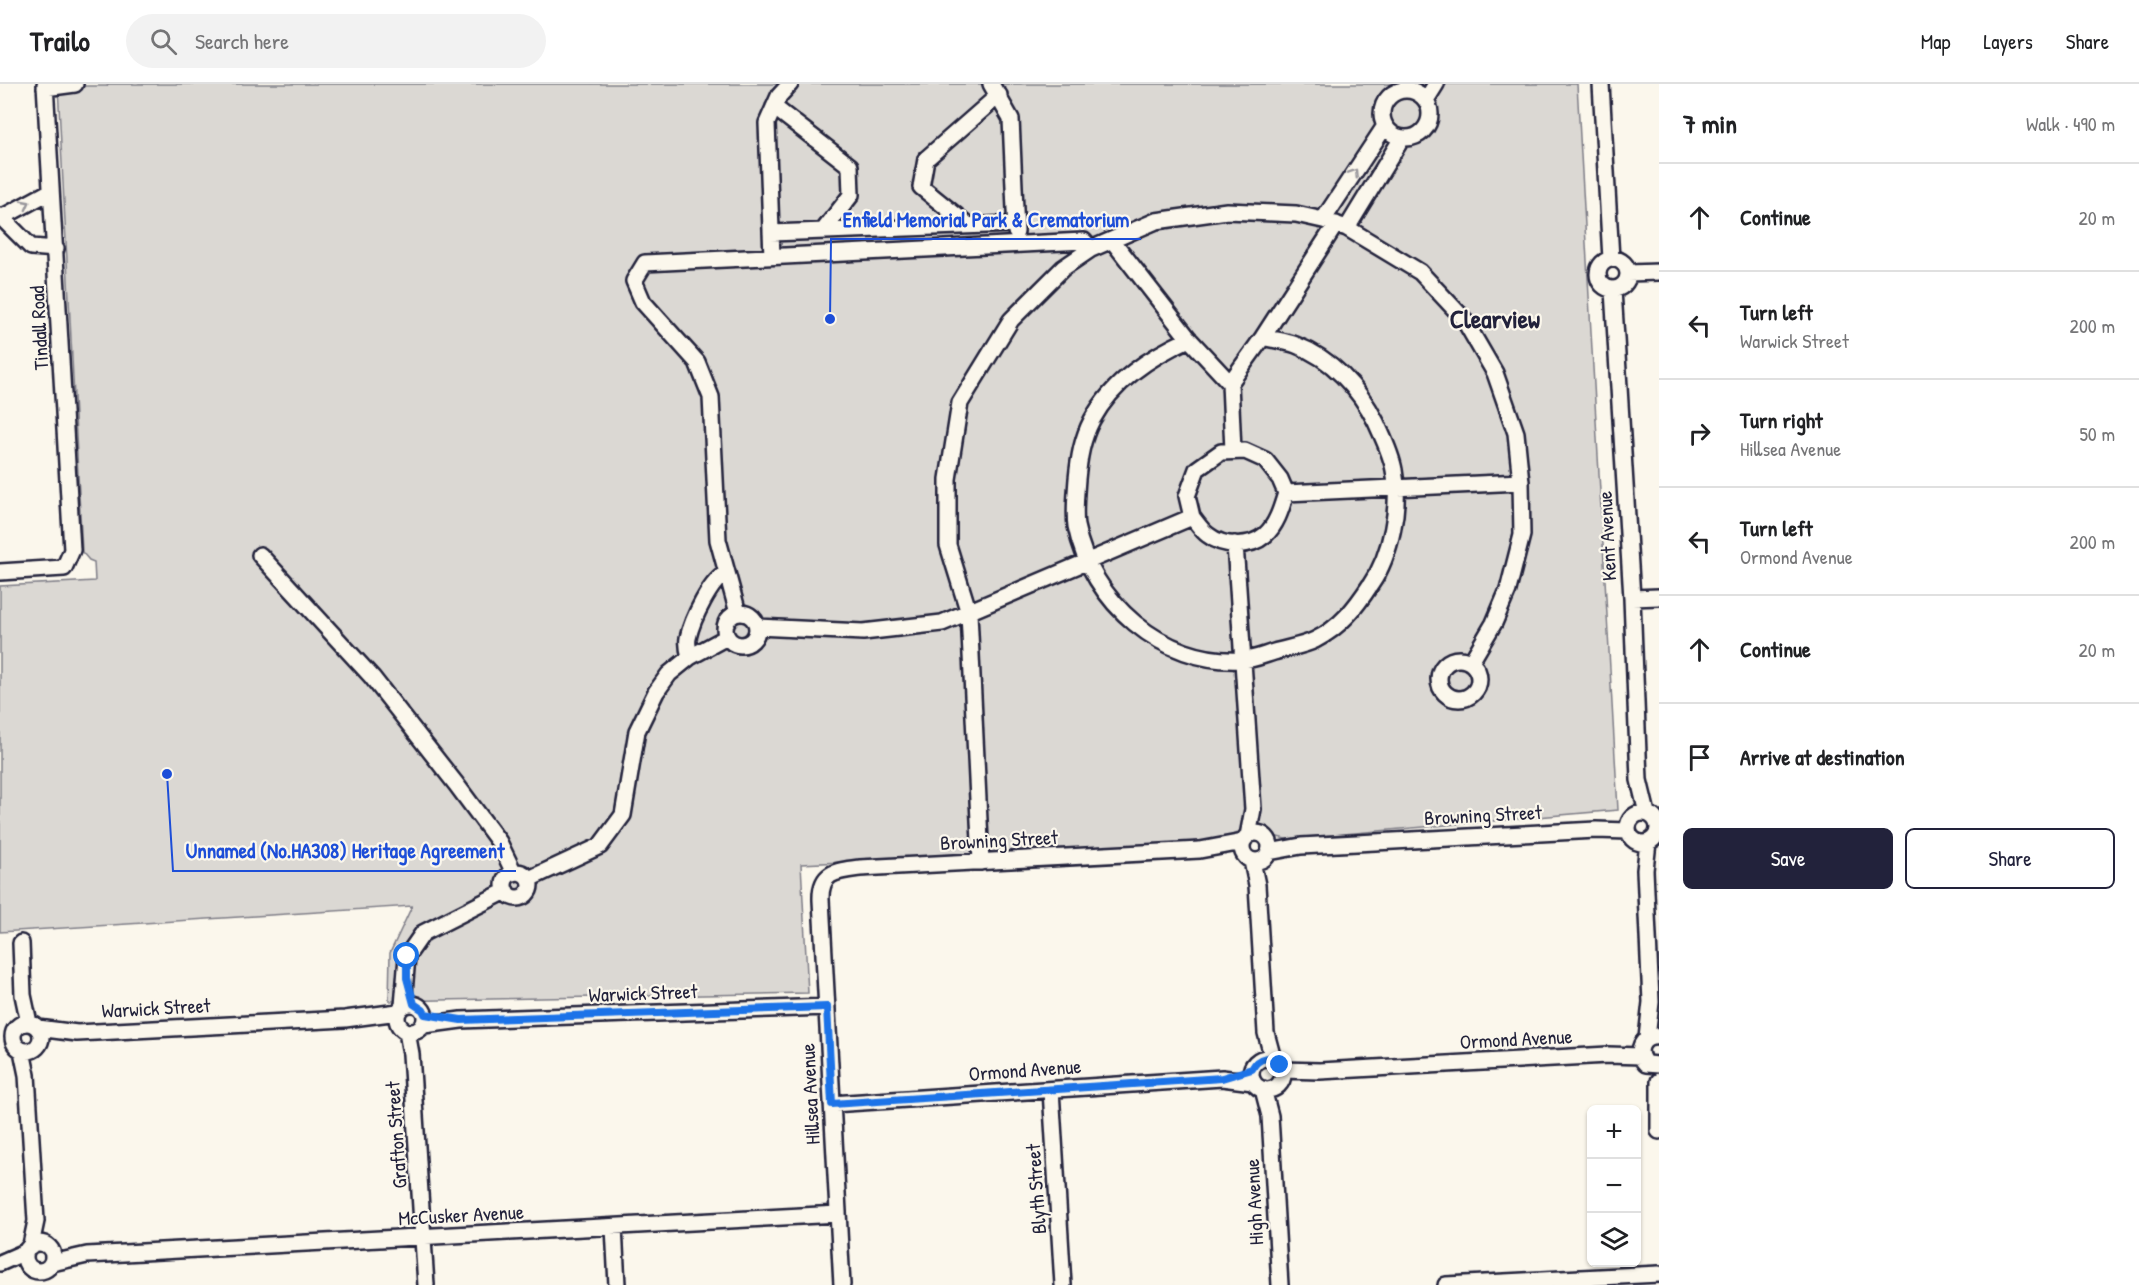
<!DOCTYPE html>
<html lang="en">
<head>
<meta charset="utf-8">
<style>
  :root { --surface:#fff; --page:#f2f2f2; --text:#202124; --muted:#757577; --line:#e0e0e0; --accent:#22223b }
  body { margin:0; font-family:"Patrick Hand",sans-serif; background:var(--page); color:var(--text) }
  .controls { position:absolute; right:18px; bottom:18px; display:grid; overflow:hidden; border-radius:9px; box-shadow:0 2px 4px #0004 }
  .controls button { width:54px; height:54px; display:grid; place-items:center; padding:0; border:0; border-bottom:2px solid var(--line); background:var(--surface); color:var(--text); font:30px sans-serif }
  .stop { position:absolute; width:18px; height:18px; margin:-14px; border:4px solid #1a73e8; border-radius:50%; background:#fff }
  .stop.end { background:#1a73e8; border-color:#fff; box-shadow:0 2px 6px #0008 }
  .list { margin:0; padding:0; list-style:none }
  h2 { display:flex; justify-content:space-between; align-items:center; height:78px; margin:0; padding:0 24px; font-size:26px }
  h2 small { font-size:20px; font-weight:400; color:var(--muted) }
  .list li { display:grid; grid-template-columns:39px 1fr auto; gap:18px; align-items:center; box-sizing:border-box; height:108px; padding:0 24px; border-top:2px solid var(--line) }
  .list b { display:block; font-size:22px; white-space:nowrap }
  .list p { margin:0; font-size:20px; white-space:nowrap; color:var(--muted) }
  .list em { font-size:20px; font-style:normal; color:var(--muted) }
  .actions { display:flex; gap:12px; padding:18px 24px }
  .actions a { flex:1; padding:14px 0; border:2px solid var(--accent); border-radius:9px; text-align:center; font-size:21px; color:var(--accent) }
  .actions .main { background:var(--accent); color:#fff }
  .icon { flex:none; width:33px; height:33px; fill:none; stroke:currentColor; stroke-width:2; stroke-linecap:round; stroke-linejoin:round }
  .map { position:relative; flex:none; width:1659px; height:1201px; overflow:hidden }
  header { display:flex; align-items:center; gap:36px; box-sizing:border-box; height:84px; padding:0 30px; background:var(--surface); border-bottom:2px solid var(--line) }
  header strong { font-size:28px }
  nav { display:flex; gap:33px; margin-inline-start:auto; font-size:21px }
  .search { width:420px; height:54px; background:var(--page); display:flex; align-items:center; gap:15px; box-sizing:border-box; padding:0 21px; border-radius:33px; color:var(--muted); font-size:22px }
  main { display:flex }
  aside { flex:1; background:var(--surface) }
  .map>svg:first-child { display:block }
  .green { fill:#dbd8d3; stroke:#7e7d87; stroke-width:1.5 }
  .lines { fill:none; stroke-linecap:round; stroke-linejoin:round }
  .minor-casing { stroke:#22223b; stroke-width:20 }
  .minor { stroke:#fbf7ec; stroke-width:15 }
  .oneway { stroke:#99979c }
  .route { stroke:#1a73e8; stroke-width:8 }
  .labels { text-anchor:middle; stroke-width:4.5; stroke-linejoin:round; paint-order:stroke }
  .street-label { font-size:20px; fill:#22223b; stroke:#fbf7ec }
  .district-label { font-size:26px; font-weight:bold; fill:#22223b; stroke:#fbf7ec }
  .leader { fill:none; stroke:#1d4ed8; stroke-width:2 }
  .callout-dot { fill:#1d4ed8; stroke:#fbf7ec; stroke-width:2 }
  .callout-label { font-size:21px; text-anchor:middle; font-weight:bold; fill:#1d4ed8; stroke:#fbf7ec; stroke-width:4.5; stroke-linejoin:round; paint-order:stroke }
</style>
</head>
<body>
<header>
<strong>Trailo</strong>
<div class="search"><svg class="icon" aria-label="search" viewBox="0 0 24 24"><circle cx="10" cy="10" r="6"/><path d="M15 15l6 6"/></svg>Search here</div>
<nav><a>Map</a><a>Layers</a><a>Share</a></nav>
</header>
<main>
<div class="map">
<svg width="1659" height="1201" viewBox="0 0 1659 1201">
  <rect width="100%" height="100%" fill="#fbf7ec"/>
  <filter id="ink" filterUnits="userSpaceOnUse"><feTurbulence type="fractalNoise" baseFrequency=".0167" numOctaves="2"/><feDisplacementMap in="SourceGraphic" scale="12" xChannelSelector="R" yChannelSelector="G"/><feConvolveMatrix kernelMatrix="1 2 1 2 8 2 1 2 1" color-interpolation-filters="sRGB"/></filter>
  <g filter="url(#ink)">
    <!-- green -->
    <path class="green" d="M108,0H1577L1618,726L1286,755L1249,746L1215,760L801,780L808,909L389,917L390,869L412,822L0,848V502L95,497L94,478L89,476L82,468L58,2H107Z"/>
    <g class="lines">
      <!-- minor casing -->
      <g class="minor-casing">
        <path id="minor" d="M991,0L1011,35L1016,148
          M1601,0L1611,175
          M45,4L75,0
          M1382 30a24 24 0 1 1 48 0a24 24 0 1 1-48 0Z
          M1426,16L1436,0
          M774,23L850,82L851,111L823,147
          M0,132L31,163L56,165
          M1,134L51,107
          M1323,136L1385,42
          M968,141L921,103L926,75L999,11
          M1347,144L1402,54
          M771,149L1015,140
          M1112,156L1189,255L1230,299L1263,253L1336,140
          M772,173L767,39L779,12L790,0
          M1598 190a15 15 0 1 1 30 0a15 15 0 1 1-30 0Z
          M1628,189L1659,188
          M1613,206L1632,514L1639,696L1647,729
          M1189,255C1150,273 1113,297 1092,336C1082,355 1079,374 1077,395C1076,409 1074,428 1076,442C1091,518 1163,581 1242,576C1253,576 1264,571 1274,568C1287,564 1303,562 1315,556C1341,543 1356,523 1371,500C1391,471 1401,421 1394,386C1391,369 1383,354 1376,338C1359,304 1331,274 1296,261C1285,257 1274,256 1263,253
          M1230,299L1233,367
          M1286,409L1521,398
          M1235,460L1253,725L1248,752
          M260,471L372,593L456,700L499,758L514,789
          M0,488L64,484L72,466L45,0
          M1632,514L1659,513
          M738,529L718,456L711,313L697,278L643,218L634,197L645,179L1084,157L1091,165
          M725 545a16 16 0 1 1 32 0a16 16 0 1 1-32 0Z
          M757,543L863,548L942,539L1192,433L1187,412L1197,385L1221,368L1245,367L1265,376L1280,395L1286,409C1282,422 1277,441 1265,451C1250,464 1223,463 1208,451C1202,447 1197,439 1192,433
          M690,573C688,566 687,560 688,554C692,536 711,495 727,489
          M1439 595a20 20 0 1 1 40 0a20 20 0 1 1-40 0Z
          M1628 744a15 15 0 1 1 30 0a15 15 0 1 1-30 0Z
          M1242 763a14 14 0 1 1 28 0a14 14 0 1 1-28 0Z
          M1269,768L1301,762L1596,746L1628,747
          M1252,777L1257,801L1266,949L1273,975
          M981,778L969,529L948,461V395L960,319L1011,236L1063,184L1091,165L1156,137L1227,127L1296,130L1323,136L1347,144L1420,188L1463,234L1495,289L1516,349L1521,398L1522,451L1508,506L1494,539L1471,578
          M504 801a13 13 0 1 1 26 0a13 13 0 1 1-26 0Z
          M529,795L600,762L623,731L637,647L656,608L669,590L690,573L727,553
          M21,859L23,911L29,939
          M397 934a14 14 0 1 1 28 0a14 14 0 1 1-28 0Z
          M403,922L407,872L423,849L506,807
          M13 953a14 14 0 1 1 28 0a14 14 0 1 1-28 0Z
          M424,941L461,936L827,923
          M38,944L77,949L345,935L398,928
          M407,948L411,970L426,1201
          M1659,953C1642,951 1634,967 1646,980L1659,981
          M1647,954L1651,918L1645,786L1648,758
          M22,967L27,991L36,1137L31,1161
          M1251 990a16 16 0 1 1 32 0a16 16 0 1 1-32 0Z
          M1282,986L1320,987L1608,971L1641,972
          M1659,997V1047
          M1263,1005L1270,1032L1280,1201
          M1051,1006L1063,1201
          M832,1020L1222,994L1253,998
          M614,1143L617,1201
          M25 1173a14 14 0 1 1 28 0a14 14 0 1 1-28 0Z
          M0,1179L25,1168
          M52,1179L87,1171L838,1130
          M842,1201L821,816C820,788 836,787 860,784L1200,766L1243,758
          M1446,1201L1659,1190"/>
      </g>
      <!-- minor -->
      <use href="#minor" class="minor"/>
    </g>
    <!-- one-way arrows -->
    <defs><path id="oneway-chevron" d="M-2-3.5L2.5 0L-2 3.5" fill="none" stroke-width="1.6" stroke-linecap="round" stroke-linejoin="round" transform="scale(1.5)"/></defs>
    <g class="oneway">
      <use href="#oneway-chevron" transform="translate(1354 89) rotate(-57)"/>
      <use href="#oneway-chevron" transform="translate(26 120) rotate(-28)"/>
    </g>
  </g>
  <g class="lines" filter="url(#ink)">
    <!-- route -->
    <path class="route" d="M407,872V894L414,920L423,926L425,930L461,936L827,923L832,1020L1222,994L1252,985C1258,973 1271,970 1280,981"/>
  </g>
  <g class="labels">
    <!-- street labels -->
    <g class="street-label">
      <text transform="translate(39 244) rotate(-93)" y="7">Tindall Road</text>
      <text transform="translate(1607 452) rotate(-93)" y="7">Kent Avenue</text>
      <text transform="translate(1483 731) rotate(-3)" y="7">Browning Street</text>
      <text transform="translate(999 756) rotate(-3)" y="7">Browning Street</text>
      <text transform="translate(643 909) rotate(-2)" y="7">Warwick Street</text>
      <text transform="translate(156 924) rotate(-3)" y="7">Warwick Street</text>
      <text transform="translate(1516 955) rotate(-3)" y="7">Ormond Avenue</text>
      <text transform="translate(1025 986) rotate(-4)" y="7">Ormond Avenue</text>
      <text transform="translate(810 1010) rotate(-93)" y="7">Hillsea Avenue</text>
      <text transform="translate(396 1051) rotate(-94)" y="7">Grafton Street</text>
      <text transform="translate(1036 1105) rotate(-94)" y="7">Blyth Street</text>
      <text transform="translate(1254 1118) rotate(-93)" y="7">High Avenue</text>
      <text transform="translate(461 1131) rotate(-3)" y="7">McCusker Avenue</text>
    </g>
    <!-- district labels -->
    <g class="district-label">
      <text x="1495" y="244">Clearview</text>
    </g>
  </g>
  <!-- callouts -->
  <path class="leader" d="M830 235L831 155H1141M167 690L173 787H516"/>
  <g class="callout-dot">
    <circle cx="830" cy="235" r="6"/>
    <circle cx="167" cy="690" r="6"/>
  </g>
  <g class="callout-label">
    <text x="986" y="143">Enfield Memorial Park &amp; Crematorium</text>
    <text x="345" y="774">Unnamed (No.HA308) Heritage Agreement</text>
  </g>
</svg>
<div class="controls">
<button>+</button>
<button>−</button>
<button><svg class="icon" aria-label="layers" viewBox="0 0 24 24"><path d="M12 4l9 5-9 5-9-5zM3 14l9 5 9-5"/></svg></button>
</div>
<div class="stop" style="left:407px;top:872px"></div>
<div class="stop end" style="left:1280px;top:981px"></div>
</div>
<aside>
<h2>7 min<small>Walk · 490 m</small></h2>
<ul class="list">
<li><svg class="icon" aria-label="ahead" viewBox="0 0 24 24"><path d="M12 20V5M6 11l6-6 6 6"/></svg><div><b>Continue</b></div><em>20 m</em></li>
<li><svg class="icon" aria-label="left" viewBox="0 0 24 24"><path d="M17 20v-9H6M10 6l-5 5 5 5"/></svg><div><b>Turn left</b><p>Warwick Street</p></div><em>200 m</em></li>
<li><svg class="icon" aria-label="right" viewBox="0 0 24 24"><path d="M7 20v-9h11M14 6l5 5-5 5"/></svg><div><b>Turn right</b><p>Hillsea Avenue</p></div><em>50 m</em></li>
<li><svg class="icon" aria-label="left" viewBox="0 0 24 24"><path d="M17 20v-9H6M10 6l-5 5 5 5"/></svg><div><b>Turn left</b><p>Ormond Avenue</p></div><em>200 m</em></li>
<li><svg class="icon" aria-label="ahead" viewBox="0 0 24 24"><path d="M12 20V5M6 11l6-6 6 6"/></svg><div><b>Continue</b></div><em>20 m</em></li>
<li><svg class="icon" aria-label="arrive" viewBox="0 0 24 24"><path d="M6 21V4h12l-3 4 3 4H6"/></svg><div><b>Arrive at destination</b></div></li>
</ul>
<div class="actions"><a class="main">Save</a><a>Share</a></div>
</aside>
</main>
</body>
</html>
